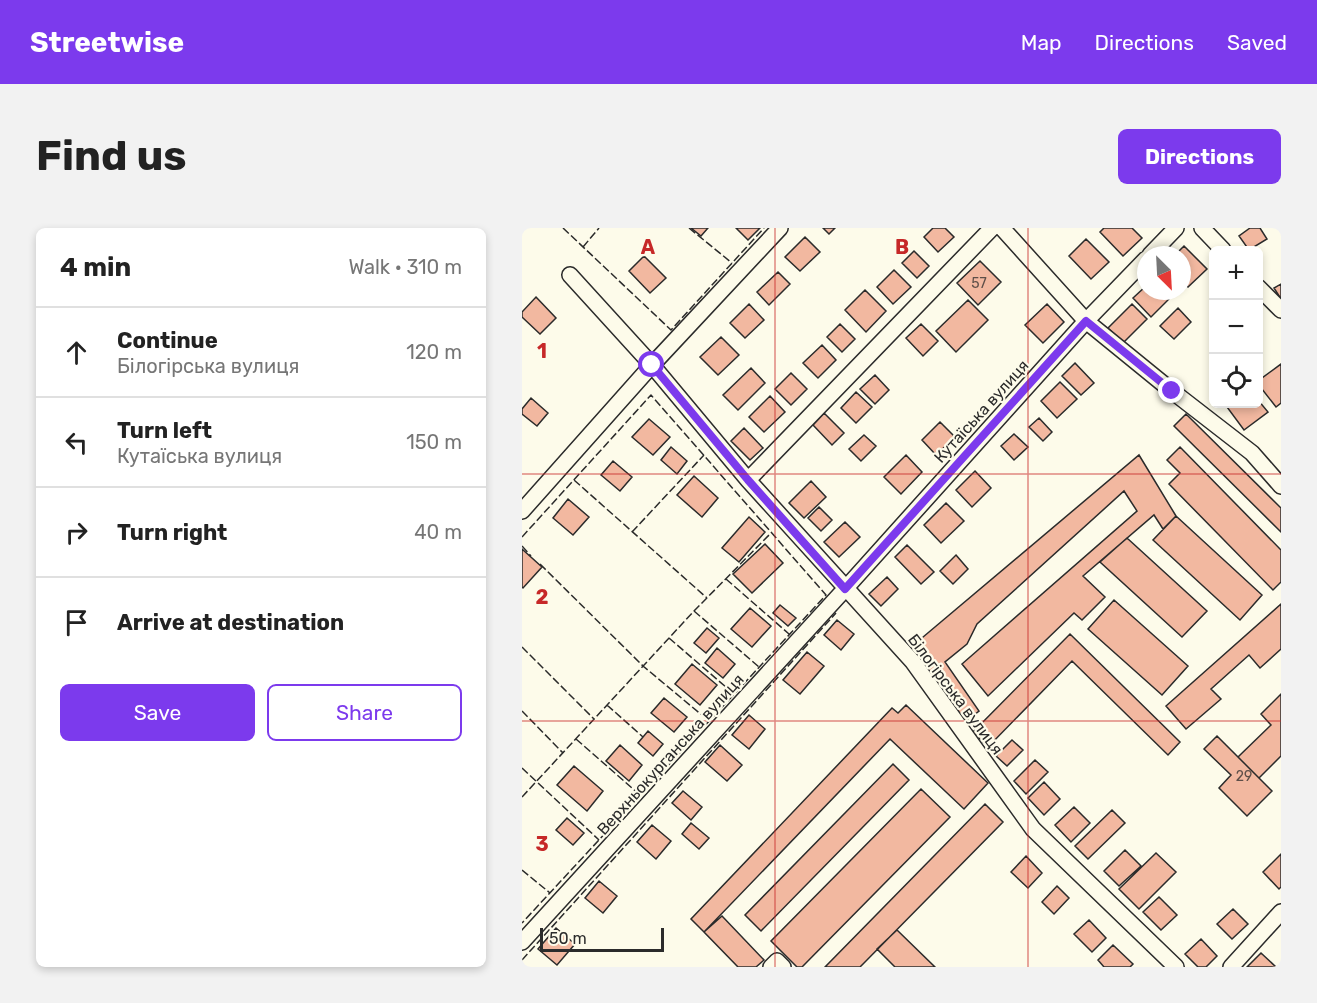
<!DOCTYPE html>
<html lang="en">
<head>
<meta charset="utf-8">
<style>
  :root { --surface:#fff; --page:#f2f2f2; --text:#222; --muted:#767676; --line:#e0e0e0; --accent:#7c3aed }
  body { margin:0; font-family:Rubik,sans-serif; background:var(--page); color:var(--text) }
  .controls { position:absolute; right:18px; top:18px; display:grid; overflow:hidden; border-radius:9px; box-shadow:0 3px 9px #0003 }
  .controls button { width:54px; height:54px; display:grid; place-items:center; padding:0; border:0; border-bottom:2px solid var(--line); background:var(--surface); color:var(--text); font:30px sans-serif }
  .compass { position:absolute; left:615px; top:18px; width:54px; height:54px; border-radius:50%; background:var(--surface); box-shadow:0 3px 9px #0003; rotate:156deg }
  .scale { position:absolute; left:18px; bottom:15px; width:124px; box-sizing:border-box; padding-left:6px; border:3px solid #2b2b2b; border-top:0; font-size:16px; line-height:21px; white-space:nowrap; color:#2b2b2b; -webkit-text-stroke:4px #fdfbea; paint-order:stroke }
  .stop { position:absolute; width:18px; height:18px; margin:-14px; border:4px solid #7c3aed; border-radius:50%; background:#fff }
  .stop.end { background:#7c3aed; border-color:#fff; box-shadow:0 2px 6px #0008 }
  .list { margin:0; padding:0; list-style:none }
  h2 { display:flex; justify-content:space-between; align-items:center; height:78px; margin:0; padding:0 24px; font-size:26px }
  h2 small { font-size:20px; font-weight:400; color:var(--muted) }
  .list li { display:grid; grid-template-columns:39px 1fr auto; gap:18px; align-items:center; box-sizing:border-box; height:90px; padding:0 24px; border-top:2px solid var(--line) }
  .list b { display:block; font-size:22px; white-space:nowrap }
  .list p { margin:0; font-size:20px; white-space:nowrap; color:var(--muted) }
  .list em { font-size:20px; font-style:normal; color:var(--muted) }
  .actions { display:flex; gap:12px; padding:18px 24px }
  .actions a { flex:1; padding:14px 0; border:2px solid var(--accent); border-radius:9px; text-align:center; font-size:21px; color:var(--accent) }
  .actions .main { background:var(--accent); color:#fff }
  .icon { flex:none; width:33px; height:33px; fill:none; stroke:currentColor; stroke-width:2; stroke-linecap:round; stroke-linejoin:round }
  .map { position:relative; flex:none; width:759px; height:739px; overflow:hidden; border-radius:9px }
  header { display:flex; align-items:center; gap:36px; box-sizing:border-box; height:84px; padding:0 30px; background:var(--accent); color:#fff }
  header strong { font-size:28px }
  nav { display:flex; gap:33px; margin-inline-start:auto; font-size:21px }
  .intro { display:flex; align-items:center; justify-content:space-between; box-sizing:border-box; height:144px; padding:0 36px }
  h1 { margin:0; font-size:42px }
  .button { padding:15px 27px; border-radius:9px; background:var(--accent); color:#fff; font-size:21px; font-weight:700 }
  main { display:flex; gap:36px; padding:0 36px }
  aside { flex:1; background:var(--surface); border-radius:9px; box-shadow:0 3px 9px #0003 }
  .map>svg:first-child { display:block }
  .building { fill:#f2b8a0; stroke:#2b2b2b; stroke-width:1.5 }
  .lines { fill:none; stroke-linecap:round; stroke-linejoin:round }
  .street-casing { stroke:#2b2b2b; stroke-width:18 }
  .street { stroke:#fdfbea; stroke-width:15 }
  .fence { stroke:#2b2b2b; stroke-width:1.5; stroke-dasharray:8 3; stroke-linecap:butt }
  .route { stroke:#7c3aed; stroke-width:8 }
  .grid { fill:none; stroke:#c62828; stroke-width:1.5; stroke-opacity:0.55 }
  .labels { text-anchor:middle; stroke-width:4.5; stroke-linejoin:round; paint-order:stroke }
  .number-label { font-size:14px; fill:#5d4e48 }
  .street-label { font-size:16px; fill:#2b2b2b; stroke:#fdfbea }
  .grid-label { font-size:20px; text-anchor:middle; font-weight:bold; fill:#c62828; stroke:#fdfbea; stroke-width:4.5; stroke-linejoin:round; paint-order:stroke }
</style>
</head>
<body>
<header>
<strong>Streetwise</strong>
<nav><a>Map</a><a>Directions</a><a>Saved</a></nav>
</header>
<div class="intro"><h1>Find us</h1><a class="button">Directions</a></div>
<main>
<aside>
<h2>4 min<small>Walk · 310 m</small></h2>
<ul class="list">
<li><svg class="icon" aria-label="ahead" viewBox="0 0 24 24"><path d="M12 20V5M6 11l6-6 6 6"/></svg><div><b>Continue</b><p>Білогірська вулиця</p></div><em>120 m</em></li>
<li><svg class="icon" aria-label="left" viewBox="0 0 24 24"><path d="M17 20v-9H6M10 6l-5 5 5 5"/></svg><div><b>Turn left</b><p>Кутаїська вулиця</p></div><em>150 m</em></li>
<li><svg class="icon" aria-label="right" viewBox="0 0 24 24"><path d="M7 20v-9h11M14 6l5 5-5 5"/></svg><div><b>Turn right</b></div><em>40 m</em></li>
<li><svg class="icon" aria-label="arrive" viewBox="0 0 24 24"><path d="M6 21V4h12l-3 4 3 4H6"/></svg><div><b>Arrive at destination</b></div></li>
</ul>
<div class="actions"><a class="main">Save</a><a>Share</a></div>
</aside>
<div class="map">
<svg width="759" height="739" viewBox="0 0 759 739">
  <rect width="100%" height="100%" fill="#fdfbea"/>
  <!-- building -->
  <path class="building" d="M169,0H186L179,8Z
    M214,0H238L226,12Z
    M301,0H313L307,6Z
    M411,0H423L432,9L416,24L402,9Z
    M582,0H610L620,10L601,28L578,4Z
    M728,0H738L745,11L727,22L717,8Z
    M283,9L298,24L278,43L263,29Z
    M564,11L587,34L569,51L547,28Z
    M662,18L685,41L666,59L660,54V27H653Z
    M392,23L407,38L395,50L380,35Z
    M122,28L144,50L128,65L107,43Z
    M458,33L479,54L456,77L435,55Z
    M372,42L389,59L371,76L355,59Z
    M256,44L268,56L247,77L235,64Z
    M759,56V71L752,60Z
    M624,58V63L654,64L629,89L611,70Z
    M343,62L364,83L344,104L323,82Z
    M14,69L34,90L18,106L0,89V84Z
    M446,72L466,92L434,124L414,103Z
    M227,76L242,92L223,110L208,95Z
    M525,76L542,94L521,115L503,97Z
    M610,76L625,91L601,115L586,100Z
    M656,80L669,94L652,111L638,98Z
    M318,96L333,111L320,124L305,109Z
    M399,96L416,113L401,128L384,110Z
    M199,109L217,127L196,147L178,129Z
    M300,117L314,132L296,150L281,135Z
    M553,135L572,155L559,167L540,148Z
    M759,136V175L754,179L736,156V153Z
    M229,140L243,155L216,182L201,167Z
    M269,145L285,161L269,177L253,161Z
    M353,147L367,162L353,176L338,161Z
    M538,154L555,171L535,190L519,173Z
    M334,164L350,179L334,195L319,180Z
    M248,168L263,184L242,204L227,189Z
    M9,170L26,185L15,198L0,186V181Z
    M736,172L746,184L722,202L705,179L710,176H736Z
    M302,185L322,205L310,217L291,197Z
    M664,186L759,280V304L652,198Z
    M517,190L530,204L521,213L507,199Z
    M127,191L148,209L131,227L110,209Z
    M418,194L433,209L414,227L400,212Z
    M222,200L241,220L228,232L209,213Z
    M492,206L506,219L492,232L479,218Z
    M342,207L354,218L339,233L327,221Z
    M149,219L165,233L155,246L139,232Z
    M658,219L759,322V354L751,362L647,256L658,245L645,232Z
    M384,227L400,244L379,266L362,249Z
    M617,227L654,288L641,301L632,287L561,348L583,369L560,392L552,385L466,468L440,436L615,283L602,263L455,396L445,416L423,434L457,483L443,494L388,420Z
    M91,233L110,249L98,263L79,247Z
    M453,243L469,260L450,279L434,262Z
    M172,248L196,270L180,289L155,267Z
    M289,253L304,269L282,290L267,275Z
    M46,271L67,289L51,307L31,290Z
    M424,275L442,293L419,315L402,297Z
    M297,279L310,292L299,303L286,290Z
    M654,288L740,367L718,392L631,312Z
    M227,289L243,304L217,334L200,320Z
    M323,294L338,309L317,329L302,314Z
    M605,310L685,383L660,409L578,334Z
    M243,316L261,335L230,365L211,346Z
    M385,317L412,344L399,356L373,329Z
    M0,321L20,339L1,360L0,359Z
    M434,327L446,341L431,356L418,343Z
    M365,349L376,361L359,378L347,366Z
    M592,372L666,438L640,467L566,401Z
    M759,376V421L738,440L727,427L689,461L699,471L664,501L644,478Z
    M258,377L274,390L266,398L251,385Z
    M228,380L249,398L230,419L209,401Z
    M315,392L332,406L319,422L302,407Z
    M185,400L197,410L184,425L172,415Z
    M548,406L658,514L646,527L550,433L466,519L451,504Z
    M195,420L213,436L201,450L183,435Z
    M285,424L302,438L278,466L261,452Z
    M170,436L195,457L178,477L153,456Z
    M759,466V528L737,550L716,529L749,497L739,486Z
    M142,470L165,489L152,504L129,485Z
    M384,477L466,555L442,581L368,511L182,704L169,691L370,480L376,485Z
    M227,487L243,501L227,521L210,507Z
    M126,503L141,516L131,528L116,515Z
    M695,508L750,563L725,588L697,560L709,547L682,521Z
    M490,512L501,522L485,538L474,528Z
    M98,517L120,537L107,553L84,533Z
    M198,517L220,537L205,553L183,534Z
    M513,532L526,544L504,566L492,553Z
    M371,536L387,552L239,703L223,687Z
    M52,538L81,563L65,583L35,557Z
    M522,554L538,571L522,587L506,570Z
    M399,561L428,589L280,739H275L249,713Z
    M161,563L180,579L169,592L150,575Z
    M463,576L481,594L342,735L338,739H303Z
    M552,579L568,595L549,614L533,597Z
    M590,582L603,595L566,631L553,618Z
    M45,590L62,605L51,617L34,602Z
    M169,595L187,610L177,621L160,606Z
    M130,597L149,613L134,631L115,614Z
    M603,622L619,638L597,658L582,643Z
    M634,625L654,644L617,681L597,661Z
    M759,626V659L757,661L741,644Z
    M504,628L520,645L506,660L489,644Z
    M77,653L95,668L81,685L63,670Z
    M535,658L547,670L532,686L520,674Z
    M637,669L655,687L639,702L621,684Z
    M711,681L726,696L710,711L695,696Z
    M200,688L242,732L234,739H216L182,704Z
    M567,692L584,710L570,724L552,706Z
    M34,700L53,716L35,737L16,721Z
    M375,702L413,739H373L355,721Z
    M679,711L695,728L684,739H676L663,726Z
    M591,717L611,736L608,739H582L576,732Z
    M739,725L754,739H725Z"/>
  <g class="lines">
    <!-- street casing -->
    <g class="street-casing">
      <path id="street" d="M480,0L564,93L650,163L730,225L759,258
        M680,0L701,22
        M628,27L654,0
        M48,47L130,137L226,252L391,434L511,601L654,739
        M736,59L759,82
        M226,252L470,0
        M0,283L130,137L258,0
        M0,714L323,361L564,93L624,31
        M249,739L255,733L261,739
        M709,739L759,684"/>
    </g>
    <!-- street -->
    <use href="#street" class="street"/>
    <!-- fence -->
    <path class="fence" d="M41,0L149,102L242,0
      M167,0L210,35
      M61,19L77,0
      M52,252L185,370
      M110,304L182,227
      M0,309L129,167L304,367L0,695
      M0,318L9,328
      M18,336L121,438L187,493
      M204,351L267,406
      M172,383L237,439
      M147,410L212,466
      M0,419L72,491
      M85,477L121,509
      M0,483L41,525
      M54,511L118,567
      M0,540L77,612
      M0,569L172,383L250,304
      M0,642L28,665
      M0,732L314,385"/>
  </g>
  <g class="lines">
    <!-- route -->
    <path class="route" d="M130,137L226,252L323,361L564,93L650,163"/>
  </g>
  <!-- grid -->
  <path class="grid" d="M253,0V739M506,0V739M0,246H759M0,493H759"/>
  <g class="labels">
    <!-- number labels -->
    <g class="number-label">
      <text x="457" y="60">57</text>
      <text x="722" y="553">29</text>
    </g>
    <!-- street labels -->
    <g class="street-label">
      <text transform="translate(459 183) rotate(-48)" y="6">Кутаїська вулиця</text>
      <text transform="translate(434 466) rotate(53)" y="6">Білогірська вулиця</text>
      <text transform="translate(148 526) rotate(-48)" y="6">Верхньокурганська вулиця</text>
    </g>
  </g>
  <g class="grid-label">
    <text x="126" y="26">A</text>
    <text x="380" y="26">B</text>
    <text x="20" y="130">1</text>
    <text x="20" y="376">2</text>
    <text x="20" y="623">3</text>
  </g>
</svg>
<div class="controls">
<button>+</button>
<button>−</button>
<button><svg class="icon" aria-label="locate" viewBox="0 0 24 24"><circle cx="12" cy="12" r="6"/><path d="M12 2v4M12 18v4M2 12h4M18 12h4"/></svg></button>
</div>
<svg class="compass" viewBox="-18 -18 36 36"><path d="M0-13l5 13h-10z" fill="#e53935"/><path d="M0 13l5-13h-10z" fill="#767676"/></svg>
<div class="scale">50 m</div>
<div class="stop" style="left:130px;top:137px"></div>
<div class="stop end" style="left:650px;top:163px"></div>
</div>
</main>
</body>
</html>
